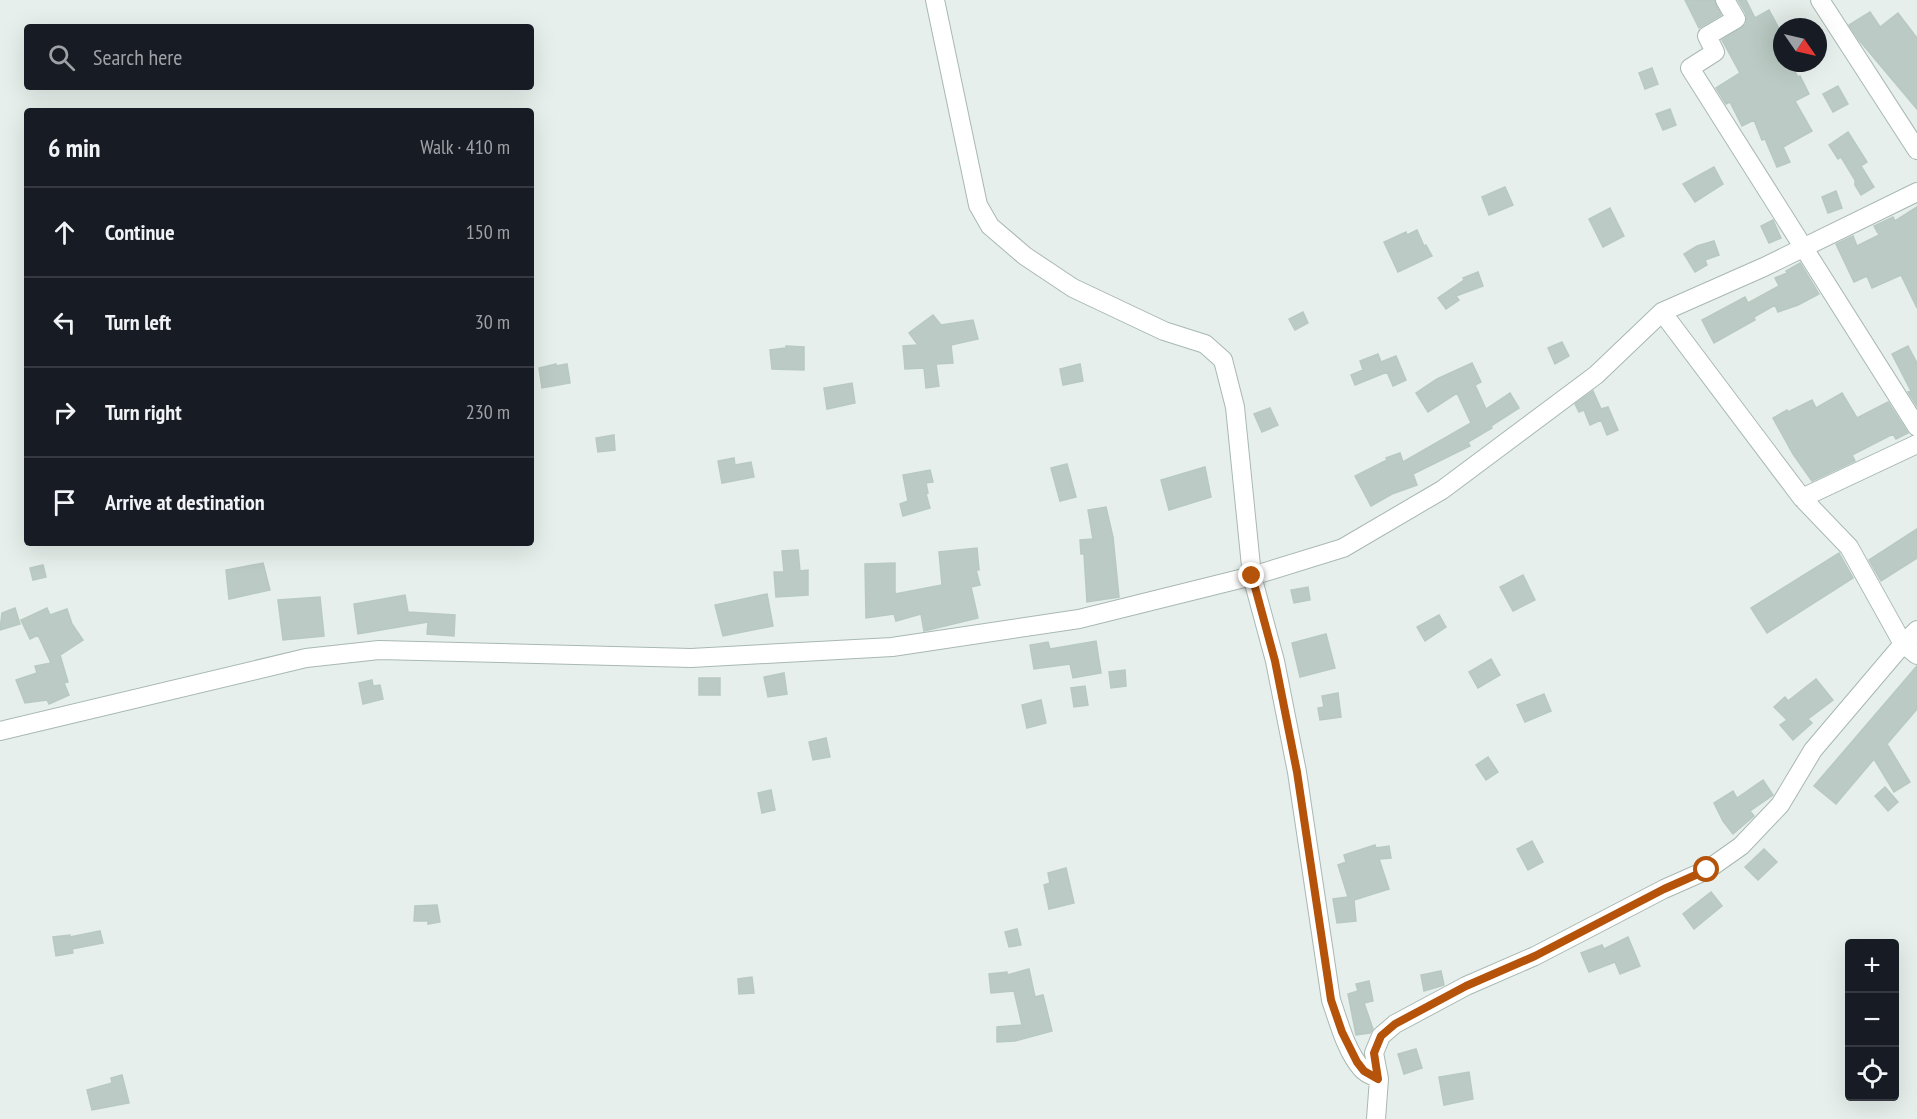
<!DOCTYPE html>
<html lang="en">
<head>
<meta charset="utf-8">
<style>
  :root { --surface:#171b24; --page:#20242c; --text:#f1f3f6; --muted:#9ea1a6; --line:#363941 }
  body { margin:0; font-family:"PT Sans Narrow",sans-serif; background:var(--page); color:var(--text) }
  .controls { position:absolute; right:18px; bottom:18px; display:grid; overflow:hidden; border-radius:6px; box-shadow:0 6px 24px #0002 }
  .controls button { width:54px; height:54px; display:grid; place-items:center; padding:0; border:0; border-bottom:2px solid var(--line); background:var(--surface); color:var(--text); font:30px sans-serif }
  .compass { position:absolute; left:1773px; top:18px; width:54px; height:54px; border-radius:50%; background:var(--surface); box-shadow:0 6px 24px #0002; rotate:124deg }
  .stop { position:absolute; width:18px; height:18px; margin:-14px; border:4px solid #b45309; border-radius:50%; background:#fff }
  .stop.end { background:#b45309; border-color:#fff; box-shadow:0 2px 6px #0008 }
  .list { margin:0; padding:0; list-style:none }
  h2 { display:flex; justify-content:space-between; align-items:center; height:78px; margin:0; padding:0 24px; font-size:26px }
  h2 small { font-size:20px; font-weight:400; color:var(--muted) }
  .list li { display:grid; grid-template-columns:39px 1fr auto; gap:18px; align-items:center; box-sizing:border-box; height:90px; padding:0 24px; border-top:2px solid var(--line) }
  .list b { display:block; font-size:22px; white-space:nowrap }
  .list em { font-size:20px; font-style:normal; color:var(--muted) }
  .icon { flex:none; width:33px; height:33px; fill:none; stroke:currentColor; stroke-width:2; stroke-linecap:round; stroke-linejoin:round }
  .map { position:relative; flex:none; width:1917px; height:1119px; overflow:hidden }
  .search { position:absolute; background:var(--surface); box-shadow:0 6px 24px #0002; left:24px; top:24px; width:510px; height:66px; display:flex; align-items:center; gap:15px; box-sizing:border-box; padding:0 21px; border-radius:6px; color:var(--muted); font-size:22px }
  .panel { position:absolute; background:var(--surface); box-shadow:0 6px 24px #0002; left:24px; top:108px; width:510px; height:438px; border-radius:6px }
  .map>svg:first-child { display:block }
  .building { fill:#bbcac4; stroke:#b8c9c2; stroke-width:1.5 }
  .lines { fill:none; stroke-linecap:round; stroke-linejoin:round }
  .minor-casing { stroke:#a8b8b2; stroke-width:20 }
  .minor { stroke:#fff; stroke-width:18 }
  .route { stroke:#b45309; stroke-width:8 }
</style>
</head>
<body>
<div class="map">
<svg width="1917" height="1119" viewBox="0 0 1917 1119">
  <rect width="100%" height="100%" fill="#e6efeb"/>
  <!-- building -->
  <path class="building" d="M1685,0H1714L1721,15L1699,28Z
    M1738,0H1746L1755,18L1769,10L1782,34V63H1790L1798,77L1800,76L1809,94L1795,101L1812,131L1783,147L1790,162L1777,167L1765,139L1762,140L1754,120L1742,126L1730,102L1726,104L1716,88L1740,73L1722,40L1746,24V14Z
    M1870,12L1880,27L1898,13L1917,38V109L1859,40L1849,25Z
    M1652,68L1658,84L1645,89L1639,73Z
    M1838,86L1848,104L1833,112L1823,94Z
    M1670,109L1676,125L1663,130L1656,114Z
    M1848,132L1867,162L1861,166L1874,187L1861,195L1855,185V180L1841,157L1838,159L1829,145Z
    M1714,167L1723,184L1695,202L1683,184Z
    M1505,187L1513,205L1489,215L1482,197Z
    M1836,191L1842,208L1828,213L1822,197Z
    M1917,207V308L1901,275L1872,288L1867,276L1854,282L1836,244L1853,236L1857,246L1879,235L1874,226L1893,217L1895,221Z
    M1610,208L1624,236L1603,247L1589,219Z
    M1773,220L1781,238L1769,243L1761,226Z
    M1417,230L1424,246L1426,245L1432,256L1398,272L1384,242L1406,232L1407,235Z
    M1714,241L1719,255L1705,260L1707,265L1695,272L1684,254L1697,246Z
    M1800,263L1819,294L1798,305L1778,312L1775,305L1754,317L1755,320L1714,343L1702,320L1745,297L1748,303L1779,286L1775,278L1787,273L1786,271Z
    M1478,272L1483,286L1456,296L1459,300L1446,309L1438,298L1464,280L1463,278Z
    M1303,312L1308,323L1295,330L1289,319Z
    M933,315L941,325L973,320L978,339L951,345L953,363L936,364L939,386L926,388L924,368L905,369L903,346L918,345L909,333Z
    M1562,342L1569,356L1555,364L1548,348Z
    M786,346L804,347V370L772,369L770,350L786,348Z
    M1908,346L1917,363V406L1908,392L1911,391L1892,354Z
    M1378,354L1381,362L1396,356L1406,380L1393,386L1387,372L1355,385L1351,375L1363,370L1360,361Z
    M1472,363L1481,382L1475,385L1486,409L1510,393L1519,408L1491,426L1492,428L1468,442L1470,446L1413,474L1417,485L1392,494L1371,506L1355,476L1387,460L1386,458L1400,453L1403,462L1471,423L1457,393L1428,412L1416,393L1437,379Z
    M556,364V366L567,364L570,383L542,388L539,368Z
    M1080,364L1083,381L1063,385L1060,369Z
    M852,383L855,403L827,409L824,388Z
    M1593,391L1601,409L1608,407L1618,430L1607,435L1601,420L1590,425L1584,410L1579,412L1575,404Z
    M1842,393L1857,418L1888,402L1908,433L1896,439L1893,434L1852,455L1855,461L1812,481L1793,454L1773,418L1787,410L1788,412L1812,400L1816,408Z
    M1270,408L1278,425L1262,432L1254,414Z
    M614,435L615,450L598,452L596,438Z
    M734,458L735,465L751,462L754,477L722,483L718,461Z
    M1067,464L1076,497L1060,501L1051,468Z
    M1205,467L1211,497L1169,510L1161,480Z
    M930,470L933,482L926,483L928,493L926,494L930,508L903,516L900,504L908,501L903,475Z
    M1106,507L1113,537L1119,597L1087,602L1084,554H1081L1080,540L1093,539L1088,510Z
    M1917,529V558L1881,581L1869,560Z
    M977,548L979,570H976L980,585L971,587L978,618L924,631L921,614L896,621L894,614L866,618L865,564L895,563V594L942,585L939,552Z
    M798,550L800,571L808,570V595L776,597L774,572H784L782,551Z
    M1839,553L1853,578L1767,633L1751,608Z
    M263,563L270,590L229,599L226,570Z
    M43,565L46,577L33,580L30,568Z
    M1523,575L1535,600L1513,611L1500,587Z
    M1308,587L1310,600L1294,603L1291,590Z
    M767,594L773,626L723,636L715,605Z
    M405,595L408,612L455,615L454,636L427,634L428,622L358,634L354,604Z
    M320,597L324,636L283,640L278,600Z
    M15,608L20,624L0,630L2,613Z
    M47,608L50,615L67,609L72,624L83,640L60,655L68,682L64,683L69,695L49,704L47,700L25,703L16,680L37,673L35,666L51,663L38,635L30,639L21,620Z
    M1439,615L1446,627L1425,641L1417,627Z
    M1326,634L1335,668L1300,677L1292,643Z
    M1096,641L1101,673L1073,678L1070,664L1034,669L1030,645L1048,642L1050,649Z
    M1491,659L1500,675L1478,688L1469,672Z
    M1917,666V709L1887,744L1910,782L1894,792L1874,759L1836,804L1814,786Z
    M1125,670L1126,686L1111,688L1109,672Z
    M784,673L787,694L768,697L764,677Z
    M699,678H720V695H699Z
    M1816,679L1833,700L1808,719L1812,723L1793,740L1780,725L1787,720L1774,707L1785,697L1788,701Z
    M372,680L373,686L380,685L383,699L363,704L359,683Z
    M1085,686L1088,705L1074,707L1071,688Z
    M1338,693L1341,717L1320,720L1318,708L1324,707L1322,696Z
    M1544,694L1551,711L1525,722L1517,705Z
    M1041,700L1046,723L1027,728L1022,705Z
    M826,738L830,757L813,760L809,742Z
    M1488,757L1498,772L1486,780L1476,765Z
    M1763,780L1773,795L1750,811L1754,816L1733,834L1723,821L1714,803L1733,791L1737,798Z
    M1885,787L1898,802L1888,811L1875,796Z
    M771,790L775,810L762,813L758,793Z
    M1532,841L1543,862L1528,870L1517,849Z
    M1375,845L1376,848L1389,846L1391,858L1379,859L1389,889L1354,900L1356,921L1337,923L1333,899L1348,897L1338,865L1346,862L1344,855Z
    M1764,849L1777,862L1758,880L1745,867Z
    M1066,868L1074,903L1049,909L1044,885L1050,883L1048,873Z
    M1711,892L1722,906L1694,929L1683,914Z
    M437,905L440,922L428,924V921H414L415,906Z
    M1017,929L1021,945L1009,947L1005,932Z
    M100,931L103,943L72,949L73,953L56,956L53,937L70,935V937Z
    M1628,937L1640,966L1620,974L1615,962L1589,972L1581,953L1602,945L1604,949Z
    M1029,969L1035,997L1043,995L1052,1031L1015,1041L997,1042V1027L1022,1025L1014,991L991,993L989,974L1007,972V975Z
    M1441,971L1444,985L1424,991L1421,975Z
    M752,977L754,993L739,994L738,979Z
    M1369,981L1373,1001L1364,1003L1373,1029L1370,1033L1356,1035L1348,994L1358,991L1356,984Z
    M1416,1049L1422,1068L1404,1074L1398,1054Z
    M1469,1072L1473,1099L1444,1105L1439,1077Z
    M122,1075L129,1103L92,1110L87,1090L112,1083L111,1078Z"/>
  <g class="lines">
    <!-- minor casing -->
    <g class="minor-casing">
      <path id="minor" d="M935,0L978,205L990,226L1025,256L1073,288L1164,331L1205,344L1223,360L1235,407L1252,576L1275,661L1297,772L1331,1000C1339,1023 1346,1051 1362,1069C1366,1074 1373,1076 1379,1079
        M1725,0L1736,19L1707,36L1715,52L1690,68L1917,427
        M1820,0L1917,150
        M1802,498L1917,444
        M1917,630L1903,644L1917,655
        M0,731L306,658L379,650L691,658L892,647L1079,619L1252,576L1343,548L1442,490L1596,375L1662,312L1764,267L1917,192
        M1376,1119L1379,1079L1374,1053L1381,1036L1395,1024L1466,986L1535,956L1664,889L1707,870L1741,846L1780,805L1813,750L1903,644L1849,547L1802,498L1662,312"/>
    </g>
    <!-- minor -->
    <use href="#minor" class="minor"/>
  </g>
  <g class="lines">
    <!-- route -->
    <path class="route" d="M1252,576L1275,661L1297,772L1331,1000L1342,1032L1357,1062L1364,1071L1378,1079L1374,1053L1381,1036L1395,1024L1466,986L1535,956L1664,889L1707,870"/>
  </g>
</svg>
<div class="controls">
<button>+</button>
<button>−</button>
<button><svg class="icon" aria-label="locate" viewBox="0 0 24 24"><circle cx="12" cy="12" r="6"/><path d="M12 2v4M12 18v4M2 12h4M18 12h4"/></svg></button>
</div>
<svg class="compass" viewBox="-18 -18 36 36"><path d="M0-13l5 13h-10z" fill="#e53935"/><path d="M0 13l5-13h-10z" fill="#9ea1a6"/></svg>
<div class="stop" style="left:1707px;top:870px"></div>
<div class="stop end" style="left:1252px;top:576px"></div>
<div class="search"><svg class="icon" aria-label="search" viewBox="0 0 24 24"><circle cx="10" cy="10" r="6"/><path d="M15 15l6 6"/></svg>Search here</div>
<section class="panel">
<h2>6 min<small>Walk · 410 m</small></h2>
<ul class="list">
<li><svg class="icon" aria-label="ahead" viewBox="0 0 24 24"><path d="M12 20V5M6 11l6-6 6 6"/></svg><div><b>Continue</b></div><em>150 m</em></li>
<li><svg class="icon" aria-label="left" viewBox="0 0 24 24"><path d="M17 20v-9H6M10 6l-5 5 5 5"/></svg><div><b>Turn left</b></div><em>30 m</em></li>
<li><svg class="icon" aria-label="right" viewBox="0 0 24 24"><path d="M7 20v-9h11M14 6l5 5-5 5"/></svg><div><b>Turn right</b></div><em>230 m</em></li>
<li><svg class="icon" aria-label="arrive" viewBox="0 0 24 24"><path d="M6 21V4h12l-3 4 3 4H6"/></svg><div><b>Arrive at destination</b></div></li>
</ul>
</section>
</div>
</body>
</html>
